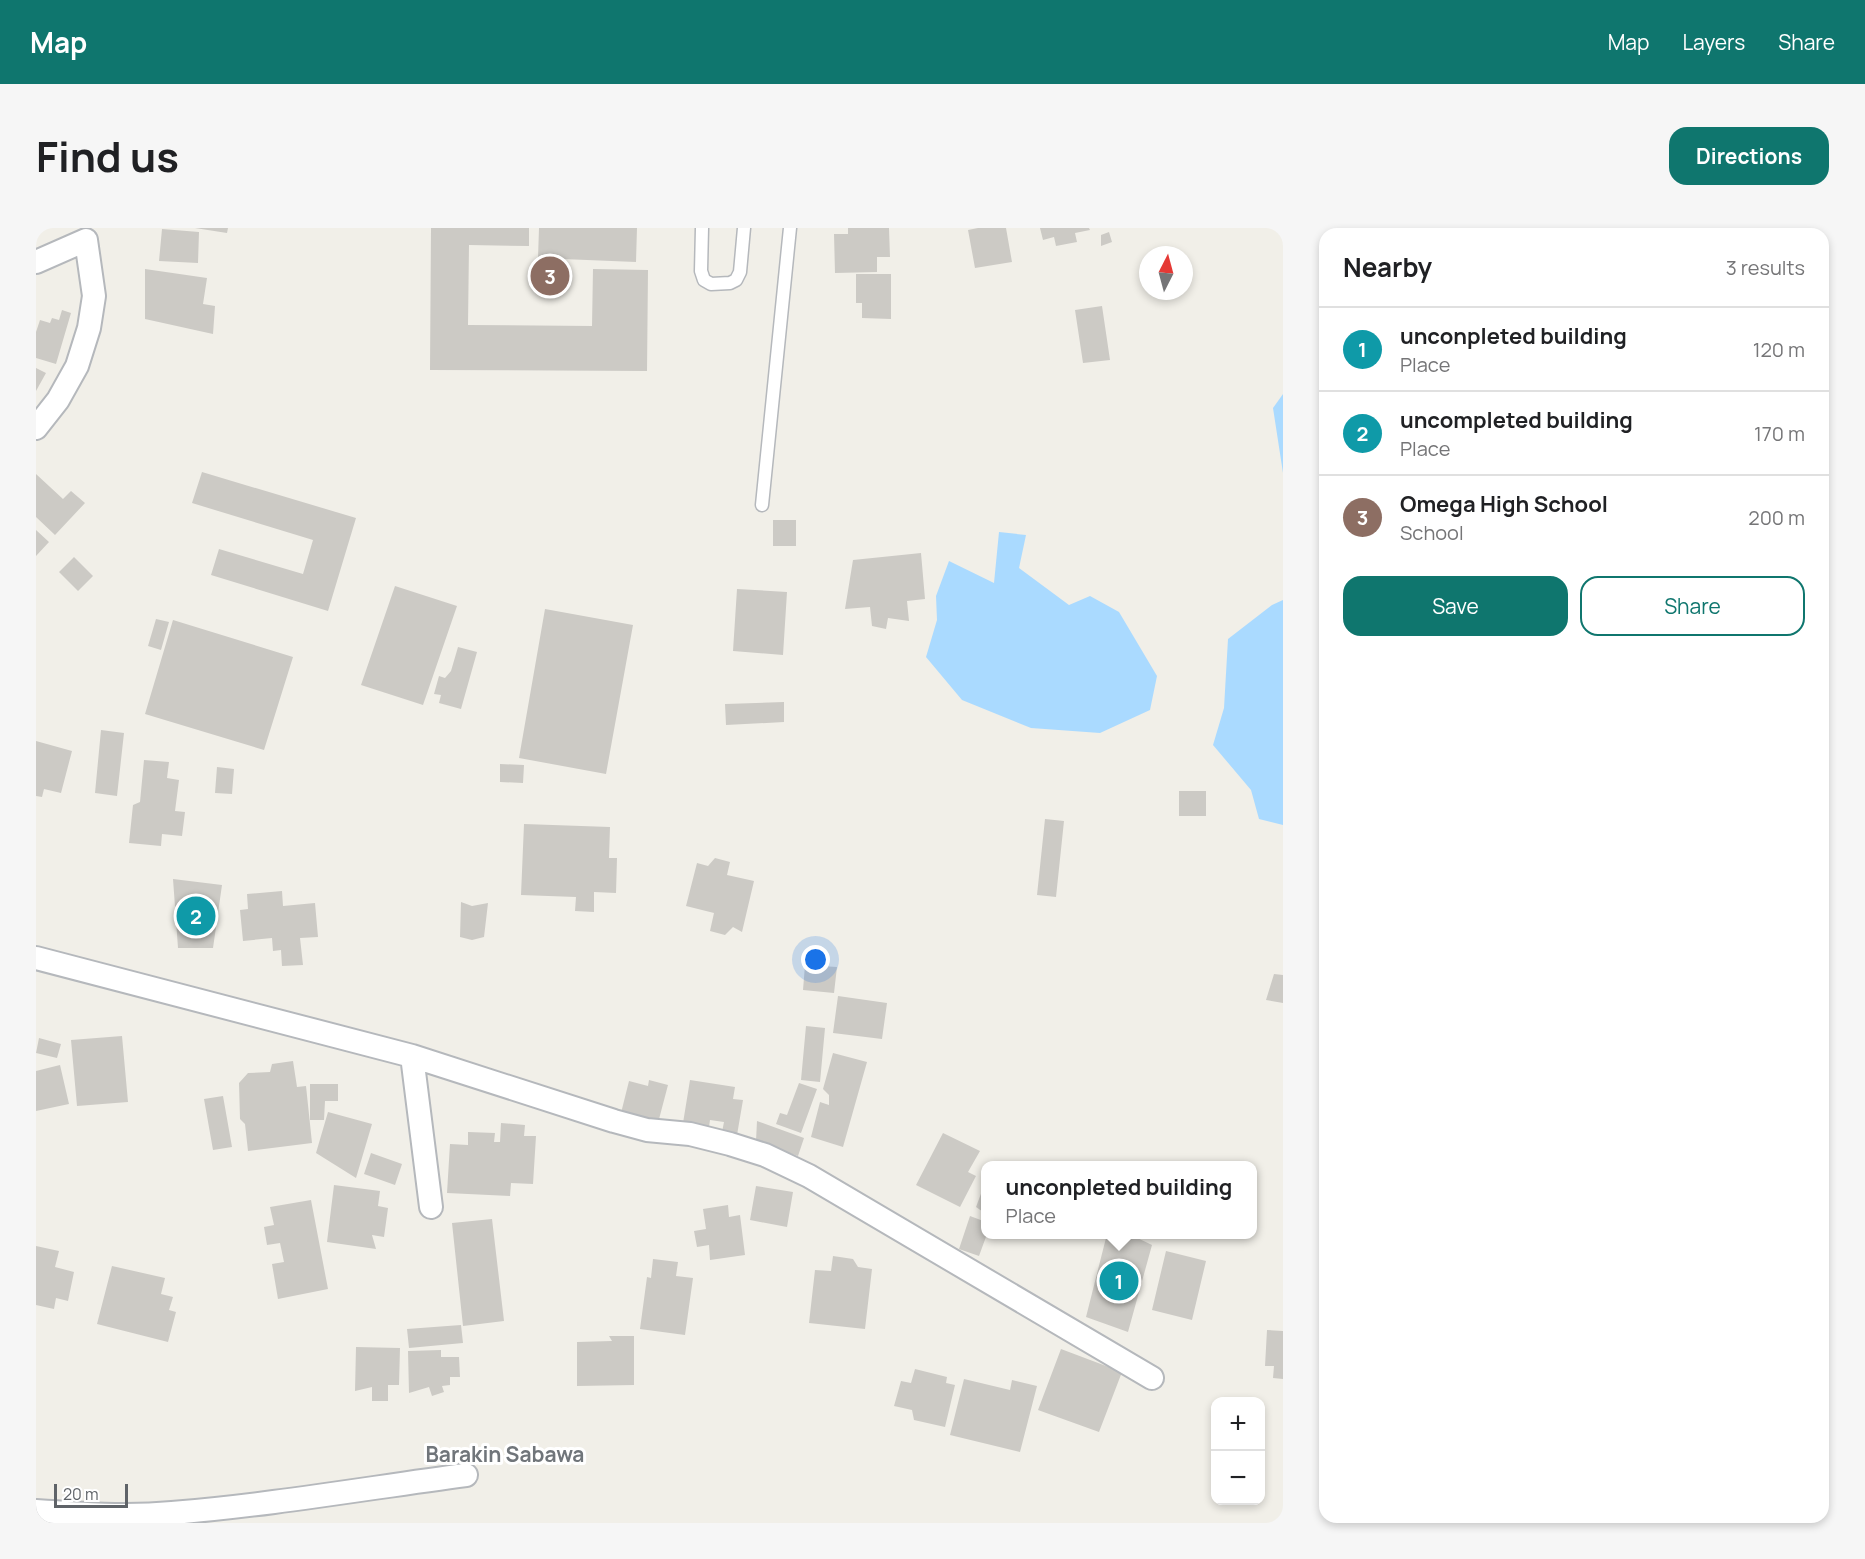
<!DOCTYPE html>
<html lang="en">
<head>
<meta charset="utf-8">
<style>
  :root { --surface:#fff; --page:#f6f6f6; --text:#202124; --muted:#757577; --line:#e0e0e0; --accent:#0f766e }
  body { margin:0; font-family:Manrope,sans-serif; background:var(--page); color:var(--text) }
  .controls { position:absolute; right:18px; bottom:18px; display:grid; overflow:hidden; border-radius:12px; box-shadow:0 3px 9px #0003 }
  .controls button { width:54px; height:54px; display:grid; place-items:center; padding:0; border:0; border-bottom:2px solid var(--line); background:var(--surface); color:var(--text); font:30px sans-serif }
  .compass { position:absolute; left:1103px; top:18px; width:54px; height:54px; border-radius:50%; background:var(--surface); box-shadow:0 3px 9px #0003; rotate:6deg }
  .scale { position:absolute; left:18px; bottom:15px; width:74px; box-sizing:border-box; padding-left:6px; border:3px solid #5f6368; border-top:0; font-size:16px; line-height:21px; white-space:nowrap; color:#5f6368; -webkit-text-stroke:4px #fff; paint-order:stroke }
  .you { position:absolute; left:780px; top:732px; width:21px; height:21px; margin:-15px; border:4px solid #fff; border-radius:50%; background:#1a73e8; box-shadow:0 0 0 9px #1a73e833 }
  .badge { display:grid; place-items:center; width:39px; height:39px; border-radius:50%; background:var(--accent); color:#fff; font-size:20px; font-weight:700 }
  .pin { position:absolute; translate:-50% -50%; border:3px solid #fff; box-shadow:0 2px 6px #0006 }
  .popup { position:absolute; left:945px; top:933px; width:276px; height:78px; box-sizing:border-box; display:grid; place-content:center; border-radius:12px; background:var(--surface); filter:drop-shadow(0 2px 4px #0005); font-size:20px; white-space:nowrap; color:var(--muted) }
  .popup b { font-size:22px; color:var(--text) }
  .popup::after { content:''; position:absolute; left:50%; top:100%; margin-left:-12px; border:12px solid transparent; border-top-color:var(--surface) }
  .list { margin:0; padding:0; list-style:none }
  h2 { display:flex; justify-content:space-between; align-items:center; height:78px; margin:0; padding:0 24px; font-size:26px }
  h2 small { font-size:20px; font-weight:400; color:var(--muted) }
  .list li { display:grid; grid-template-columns:39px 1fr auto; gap:18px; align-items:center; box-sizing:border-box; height:84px; padding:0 24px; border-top:2px solid var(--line) }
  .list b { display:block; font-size:22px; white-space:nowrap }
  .list p { margin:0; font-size:20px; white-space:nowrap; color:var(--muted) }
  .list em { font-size:20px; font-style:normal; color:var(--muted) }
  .actions { display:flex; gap:12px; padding:18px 24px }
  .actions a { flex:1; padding:14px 0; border:2px solid var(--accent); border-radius:18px; text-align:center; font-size:21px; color:var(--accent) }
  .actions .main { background:var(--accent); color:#fff }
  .map { position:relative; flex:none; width:1247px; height:1295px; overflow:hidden; border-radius:18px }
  header { display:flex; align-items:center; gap:36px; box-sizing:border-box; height:84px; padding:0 30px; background:var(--accent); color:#fff }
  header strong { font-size:28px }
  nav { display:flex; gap:33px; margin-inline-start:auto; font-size:21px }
  .intro { display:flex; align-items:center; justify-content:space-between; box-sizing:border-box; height:144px; padding:0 36px }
  h1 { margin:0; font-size:42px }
  .button { padding:15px 27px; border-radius:18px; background:var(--accent); color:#fff; font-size:21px; font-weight:700 }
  main { display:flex; gap:36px; padding:0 36px }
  aside { flex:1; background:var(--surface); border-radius:18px; box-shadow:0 3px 9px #0003 }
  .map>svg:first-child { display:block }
  .water { fill:#aadaff }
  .building { fill:#cccac5 }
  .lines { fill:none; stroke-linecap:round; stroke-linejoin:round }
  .lane-casing { stroke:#b5b8bc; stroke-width:15 }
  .street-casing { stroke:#b5b8bc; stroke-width:26 }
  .lane { stroke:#fff; stroke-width:12 }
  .street { stroke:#fff; stroke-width:22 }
  .labels { text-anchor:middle; stroke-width:6; stroke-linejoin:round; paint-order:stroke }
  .quarter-label { font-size:21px; font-weight:bold; fill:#70757a; stroke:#fff }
</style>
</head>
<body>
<header>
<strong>Map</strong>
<nav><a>Map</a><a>Layers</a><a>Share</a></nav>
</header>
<div class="intro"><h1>Find us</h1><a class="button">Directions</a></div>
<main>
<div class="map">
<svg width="1247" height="1295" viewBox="0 0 1247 1295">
  <rect width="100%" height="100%" fill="#f1efe8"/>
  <!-- water -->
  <path class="water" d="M1247,166V245L1237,180Z
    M963,304L990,307L983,340L1033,377L1054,368L1083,384L1121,448L1114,482L1064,505L995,500L926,472L890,429L901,392L900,368L913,333L958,355Z
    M1247,372V597L1223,591L1215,562L1177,517L1188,480L1192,411L1236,377Z"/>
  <!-- building -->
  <path class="building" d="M159,0H192L191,5Z
    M395,0H493V18L433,17L432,97L556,98L557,41L612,42L611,143L394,142Z
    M503,0H601L600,34L502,30Z
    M812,0H853L854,29H841V44L799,45L798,6H812Z
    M942,0H970L976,34L939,40L932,2Z
    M1004,0H1053L1054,2L1039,5L1041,14L1020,18L1018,9L1007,12Z
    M126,1L163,4L162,35L123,33Z
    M1073,4L1076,14L1065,18V7Z
    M109,41L171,50L167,76L179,78L177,106L109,91Z
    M820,46H855V91L826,90V75H820Z
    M1066,78L1074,132L1047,135L1039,82Z
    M26,82L35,85L20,136L0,130V104L4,92L14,95L16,90L23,92Z
    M0,140L10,145L0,163Z
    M166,244L320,290L292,383L175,347L183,321L267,346L277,312L156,275Z
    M0,246L27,271L35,263L49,275L19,307L0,289Z
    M737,292H760V318H737Z
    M0,302L13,314L0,328Z
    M885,325L889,371L871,373L873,393L852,390L850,401L836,398L834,379L809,381L817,332Z
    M38,329L57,348L42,363L23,344Z
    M359,358L421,378L387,477L325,457Z
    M701,361L751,364L747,427L697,423Z
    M509,381L597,397L570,546L483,530Z
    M120,391L133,394L125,422L112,418Z
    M137,392L257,429L228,522L109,486Z
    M422,419L441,424L425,481L403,475L405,467L398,466L403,448L409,450L415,443Z
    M748,474V494L690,497L689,476Z
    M65,502L88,505L81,568L59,565Z
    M0,513L36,523L25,565L8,561L6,569L0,568Z
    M108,532L133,534L131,550L143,552L139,583L149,584L146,608L126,606L125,618L93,615L97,577L104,574Z
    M464,536L488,537L487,555L464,554Z
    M181,539L198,541L196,566L179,565Z
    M1143,563H1170V588H1143Z
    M1009,591L1028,593L1020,669L1001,667Z
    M488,596L574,599L573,630H581L580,665L558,664V684L539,683L540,669L485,667Z
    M679,630L694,634L691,647L718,653L706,704L697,699L689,707L674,703L678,685L650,678L661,635L672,638Z
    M137,651L186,657L177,720H142Z
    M246,663L247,678L279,675L282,709L264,710L267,737L246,738L245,722L237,723L236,710L207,713L204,682L212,681L211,666Z
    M425,674L436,678L452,675L448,709L436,712L424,709Z
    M769,737L801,739L798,765L767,762Z
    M1238,746L1247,747V775L1230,772Z
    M802,768L851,775L846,811L797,805Z
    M770,798L789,800L784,854L765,852Z
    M86,808L92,874L41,878L35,812Z
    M3,810L25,816L21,830L0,825Z
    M797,825L831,834L807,919L775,909L784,874L793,877V867L787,861Z
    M257,833L261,859L270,858L276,915L212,923L209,896L204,891L203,855L212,845L234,844L236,836Z
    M24,837L33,876L0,883V843Z
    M613,852L632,857L622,895L585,885L593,853L612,858Z
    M654,852L699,859L697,871L707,872L701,907L686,904L688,894L674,892L673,899L647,895Z
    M763,855L781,861L765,905L740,896L744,885L751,887Z
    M274,856H302V873H289L288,892H274Z
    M187,868L196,919L177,922L168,871Z
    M292,884L336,896L320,950L280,925Z
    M721,893L768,910L762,928L720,913Z
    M465,895L489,897L488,908H500L497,956L475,955L474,968L411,965L414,916L432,917V904L459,905L458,914H464Z
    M907,905L944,923L932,944L940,948L924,979L880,957Z
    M335,925L366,936L359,957L328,946Z
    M949,955H950V986L940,979Z
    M298,957L344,963L342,978L352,980L348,1009L336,1007L340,1021L291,1014Z
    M720,958L757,964L751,999L714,992Z
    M275,972L292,1061L242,1071L236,1036L248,1034L244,1015L231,1017L228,999L238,997L234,979Z
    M692,977L693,989L704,987L709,1027L674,1032L673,1017L661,1019L658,1003L670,1001L667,981Z
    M934,988L950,994L951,1006L943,1028L923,1021Z
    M456,991L468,1093L427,1098L416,995Z
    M1071,1006H1093L1116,1017L1092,1104L1050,1089Z
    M0,1018L23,1023L19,1039L38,1044L32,1073L20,1070L18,1081L0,1077Z
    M1130,1023L1170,1033L1156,1092L1116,1082Z
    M797,1028L817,1031L822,1039L836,1041L829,1101L773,1095L779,1042L795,1043Z
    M617,1031L642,1034L640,1048L657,1050L649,1107L604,1101L611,1049L615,1050Z
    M76,1038L129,1050L125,1066L137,1069L133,1082L140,1084L132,1114L61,1096Z
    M425,1097L427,1115L373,1120L371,1101Z
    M1231,1102L1247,1103V1151L1237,1150L1238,1138H1229Z
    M573,1108H598V1157L541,1158V1114L576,1113Z
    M320,1119L364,1120L363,1157H352V1173H336V1159L319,1163Z
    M1025,1121L1086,1144L1063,1204L1002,1182Z
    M405,1122V1129H423L424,1149H414V1157L406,1158L408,1164L396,1168L393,1159L373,1165L372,1123Z
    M879,1141L911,1149L910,1155L919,1157L909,1199L878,1192L876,1182L858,1178L865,1153L875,1155Z
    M928,1151L974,1162L976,1152L1001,1158L984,1224L914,1207Z"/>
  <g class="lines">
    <!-- lane casing -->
    <g class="lane-casing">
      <path id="lane" d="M666,0L665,43L668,52L675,56L694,55L700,52L704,44L708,0
        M726,277L754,0"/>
    </g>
    <!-- street casing -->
    <g class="street-casing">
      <path id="street" d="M0,34L50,12L58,68L53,100L41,138L22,172L0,200
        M0,730L376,828L578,893L611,902L654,906L694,916L729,927L773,948L1116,1150
        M376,828L395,979
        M0,1283C45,1286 91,1289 136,1285C234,1277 332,1260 430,1247"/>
    </g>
    <!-- lane -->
    <use href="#lane" class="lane"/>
    <!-- street -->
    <use href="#street" class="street"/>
  </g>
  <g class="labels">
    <!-- quarter labels -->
    <g class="quarter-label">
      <text x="469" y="1234">Barakin Sabawa</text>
    </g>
  </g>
</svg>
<div class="controls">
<button>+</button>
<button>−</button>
</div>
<svg class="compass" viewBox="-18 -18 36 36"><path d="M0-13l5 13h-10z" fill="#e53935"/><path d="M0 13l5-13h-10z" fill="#757577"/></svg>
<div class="scale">20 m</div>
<div class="you"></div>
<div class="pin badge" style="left:1083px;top:1053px;background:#0f9aa8">1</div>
<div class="popup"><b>unconpleted building</b>Place</div>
<div class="pin badge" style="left:160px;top:688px;background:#0f9aa8">2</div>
<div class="pin badge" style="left:514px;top:48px;background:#8d6e63">3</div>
</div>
<aside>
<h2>Nearby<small>3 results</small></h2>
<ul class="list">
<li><span class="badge" style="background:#0f9aa8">1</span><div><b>unconpleted building</b><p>Place</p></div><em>120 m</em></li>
<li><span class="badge" style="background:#0f9aa8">2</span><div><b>uncompleted building</b><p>Place</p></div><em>170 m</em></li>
<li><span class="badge" style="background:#8d6e63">3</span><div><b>Omega High School</b><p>School</p></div><em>200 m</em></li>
</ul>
<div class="actions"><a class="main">Save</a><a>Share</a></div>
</aside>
</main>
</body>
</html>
